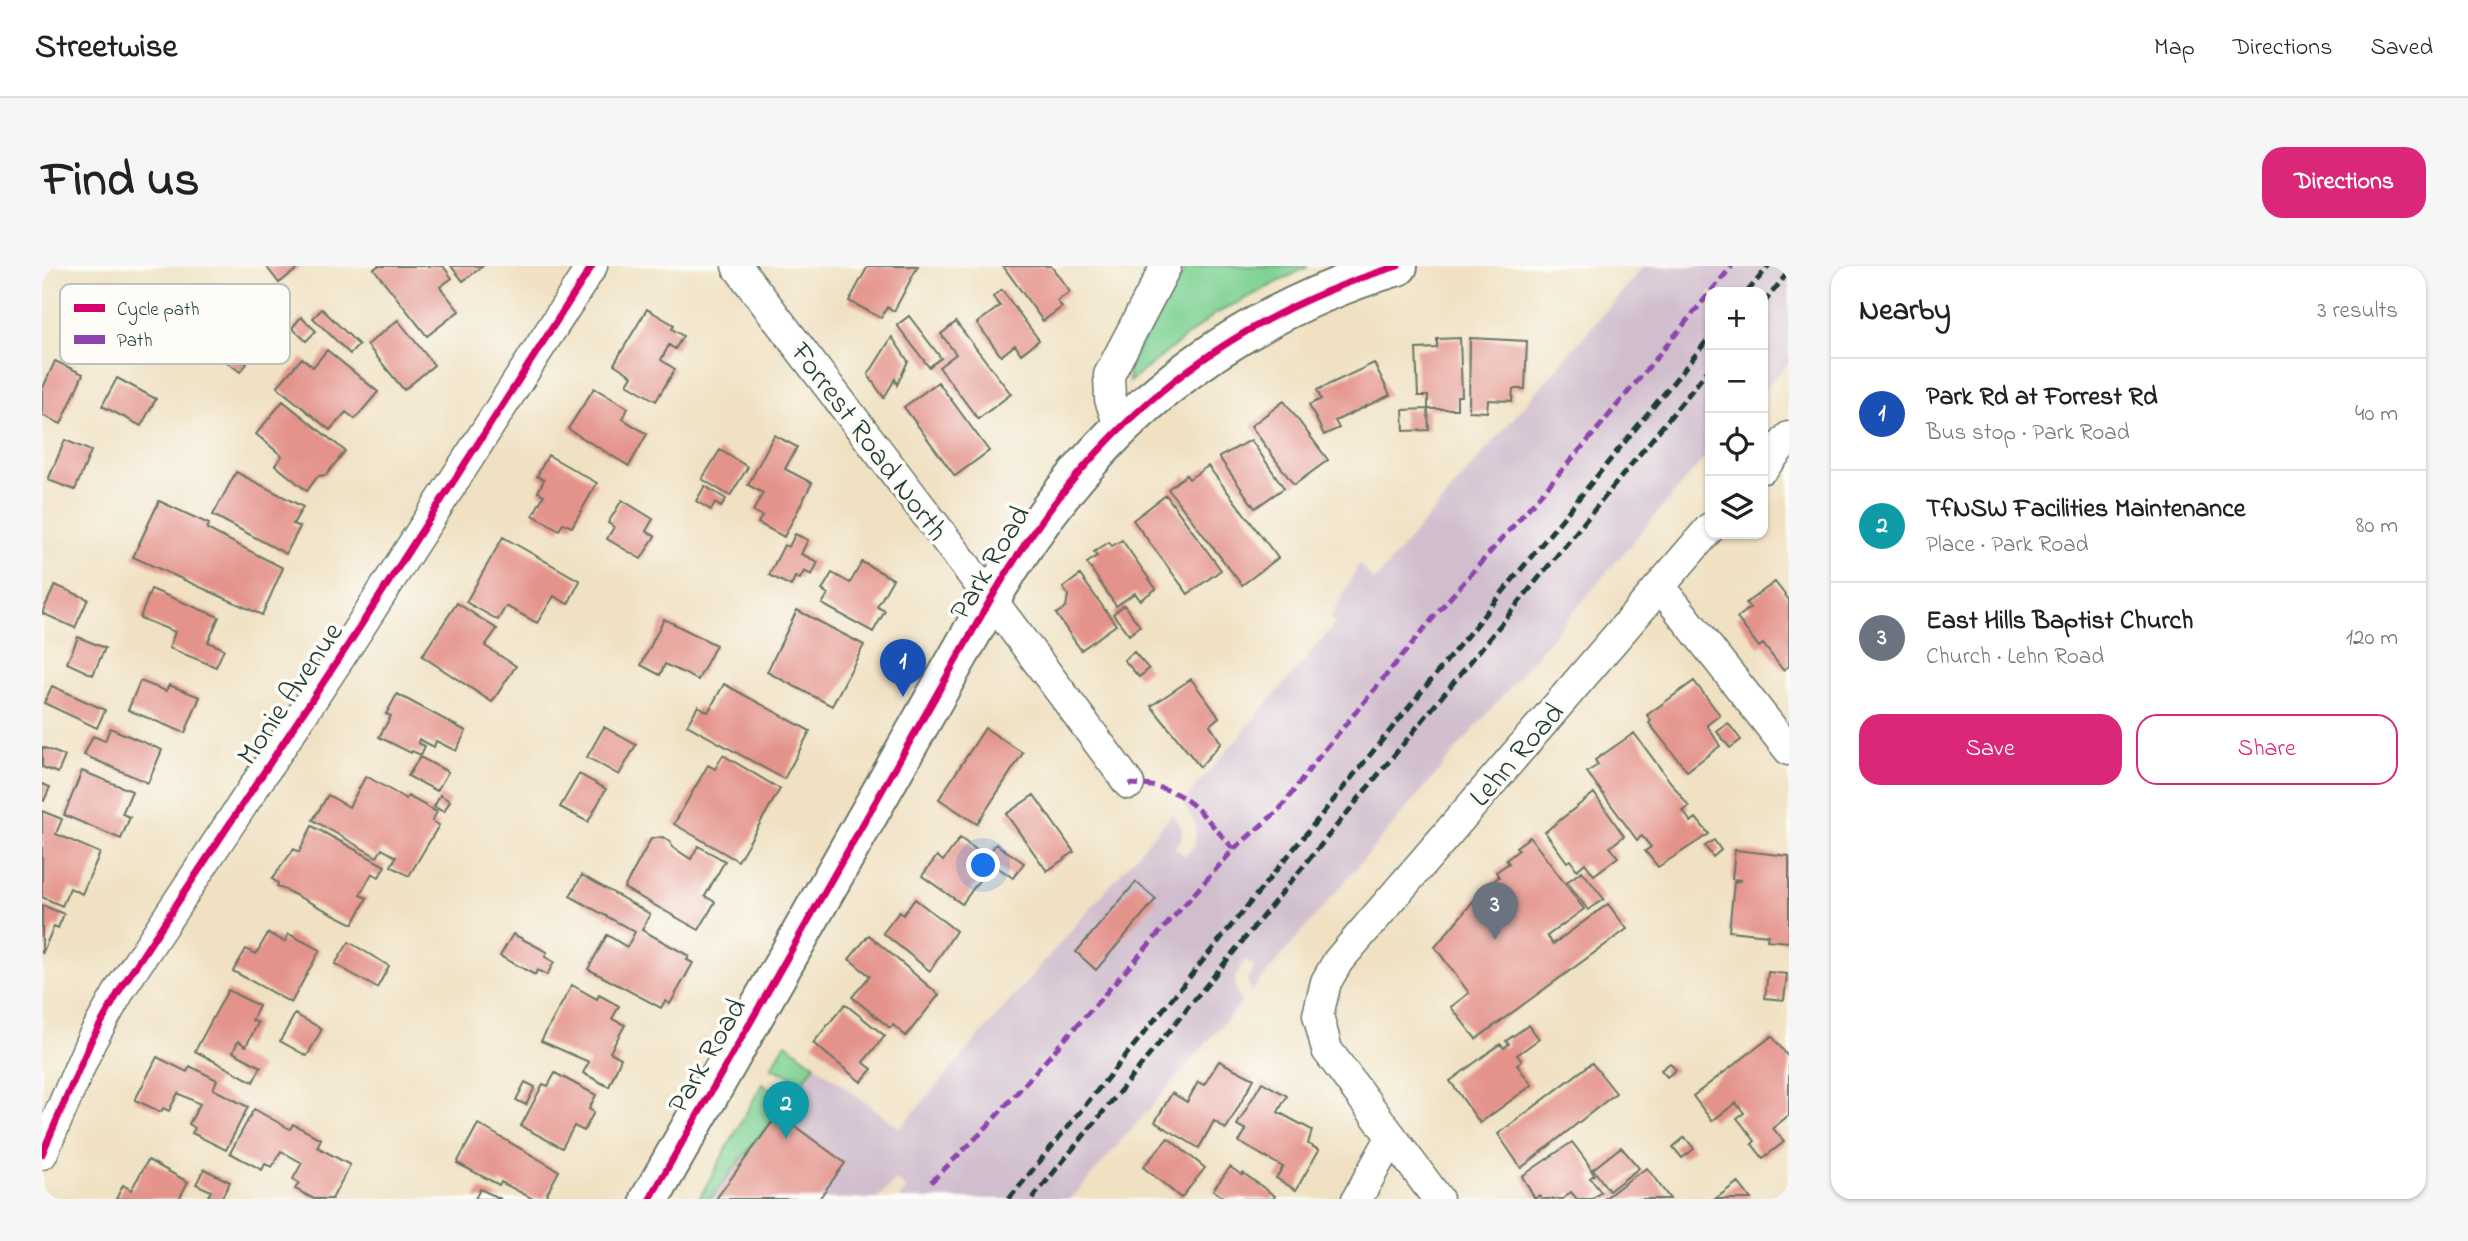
<!DOCTYPE html>
<html lang="en">
<head>
<meta charset="utf-8">
<style>
  :root { --surface:#fff; --page:#f6f6f6; --text:#222; --muted:#767676; --line:#e0e0e0; --accent:#db2777 }
  body { margin:0; font-family:"Indie Flower",sans-serif; background:var(--page); color:var(--text) }
  .controls { position:absolute; right:21px; top:21px; display:grid; overflow:hidden; border-radius:14px; box-shadow:0 2px 5px #0004 }
  .controls button { width:63px; height:63px; display:grid; place-items:center; padding:0; border:0; border-bottom:2px solid var(--line); background:var(--surface); color:var(--text); font:35px sans-serif }
  .you { position:absolute; left:942px; top:600px; width:24px; height:24px; margin:-18px; border:5px solid #fff; border-radius:50%; background:#1a73e8; box-shadow:0 0 0 10px #1a73e833 }
  .badge { display:grid; place-items:center; width:46px; height:46px; border-radius:50%; background:var(--accent); color:#fff; font-size:23px; font-weight:700 }
  .pin { position:absolute; translate:-50% -58px; filter:drop-shadow(0 2px 4px #0008) }
  .pin::after { content:''; position:absolute; top:37px; width:24px; height:21px; background:inherit; clip-path:polygon(0 0,100% 0,50% 100%) }
  .list { margin:0; padding:0; list-style:none }
  h2 { display:flex; justify-content:space-between; align-items:center; height:91px; margin:0; padding:0 28px; font-size:30px }
  h2 small { font-size:23px; font-weight:400; color:var(--muted) }
  .list li { display:grid; grid-template-columns:46px 1fr auto; gap:21px; align-items:center; box-sizing:border-box; height:112px; padding:0 28px; border-top:2px solid var(--line) }
  .list b { display:block; font-size:26px; white-space:nowrap }
  .list p { margin:0; font-size:23px; white-space:nowrap; color:var(--muted) }
  .list em { font-size:23px; font-style:normal; color:var(--muted) }
  .actions { display:flex; gap:14px; padding:21px 28px }
  .actions a { flex:1; padding:16px 0; border:2px solid var(--accent); border-radius:21px; text-align:center; font-size:24px; color:var(--accent) }
  .actions .main { background:var(--accent); color:#fff }
  .icon { flex:none; width:38px; height:38px; fill:none; stroke:currentColor; stroke-width:2; stroke-linecap:round; stroke-linejoin:round }
  .map { position:relative; flex:none; width:1747px; height:933px; overflow:hidden; border-radius:21px }
  header { display:flex; align-items:center; gap:42px; box-sizing:border-box; height:98px; padding:0 35px; background:var(--surface); border-bottom:2px solid var(--line) }
  header strong { font-size:33px }
  nav { display:flex; gap:38px; margin-inline-start:auto; font-size:24px }
  .intro { display:flex; align-items:center; justify-content:space-between; box-sizing:border-box; height:168px; padding:0 42px }
  h1 { margin:0; font-size:49px }
  .button { padding:18px 32px; border-radius:21px; background:var(--accent); color:#fff; font-size:24px; font-weight:700 }
  main { display:flex; gap:42px; padding:0 42px }
  aside { flex:1; background:var(--surface); border-radius:21px; box-shadow:0 2px 5px #0004 }
  .map>svg:first-child { display:block }
  .industrial { fill:#d0bdcd }
  .green { fill:#7dd193; stroke:#4e8764; stroke-width:2 }
  .building { fill:#e4938b }
  .lines { fill:none; stroke-linecap:round; stroke-linejoin:round }
  .street-casing { stroke:#687666; stroke-width:33 }
  .secondary-casing { stroke:#687666; stroke-width:42 }
  .street { stroke:#fff; stroke-width:30 }
  .secondary { stroke:#fff; stroke-width:38 }
  .rail { stroke:#1f3d34; stroke-width:5; stroke-dasharray:10 5; stroke-linecap:butt }
  .quiet { stroke:#8e44ad; stroke-width:5; stroke-dasharray:10 5; stroke-linecap:butt }
  .cycleway-casing { stroke:#fdfcf7; stroke-width:11 }
  .cycleway { stroke:#d6006c; stroke-width:7 }
  .labels { text-anchor:middle; stroke-width:7; stroke-linejoin:round; paint-order:stroke }
  .street-label { font-size:30px; fill:#1f3d34; stroke:#fdfcf7 }
  .key { fill:#fdfcf7; stroke:#bac3bc; stroke-width:2 }
  .key-label { font-size:19px; fill:#1f3d34 }
</style>
</head>
<body>
<header>
<strong>Streetwise</strong>
<nav><a>Map</a><a>Directions</a><a>Saved</a></nav>
</header>
<div class="intro"><h1>Find us</h1><a class="button">Directions</a></div>
<main>
<div class="map">
<svg width="1747" height="933" viewBox="0 0 1747 933">
  <rect width="100%" height="100%" fill="#fdfcf7"/>
  <filter id="ink" filterUnits="userSpaceOnUse"><feTurbulence type="fractalNoise" baseFrequency=".0143" numOctaves="2"/><feDisplacementMap in="SourceGraphic" scale="14" xChannelSelector="R" yChannelSelector="G"/><feConvolveMatrix kernelMatrix="1 2 1 2 8 2 1 2 1" color-interpolation-filters="sRGB"/></filter>
  <filter id="wash" filterUnits="userSpaceOnUse"><feTurbulence type="fractalNoise" baseFrequency=".00686" numOctaves="4" result="noise"/><feDisplacementMap in="SourceGraphic" scale="28" xChannelSelector="R" yChannelSelector="G"/><feGaussianBlur stdDeviation="1.57" result="paint"/><feColorMatrix in="noise" values="0 0 0 0 0 0 0 0 0 0 0 0 0 0 0 0 0 1.4 0 .05"/><feComposite in="paint" operator="in"/></filter>
  <g filter="url(#wash)">
    <rect width="100%" height="100%" fill="#f0e1c3"/>
    <!-- industrial -->
    <path class="industrial" d="M1602,0H1747V96L1721,125V26H1668V185L1209,726L1205,713L1213,701L1203,694L1193,712L1194,725L1200,736L1029,933H856L865,923L854,914L835,933H668L773,799L858,862L1130,548L1140,562V572L1132,581L1143,590L1152,580L1154,569L1153,556L1140,537L1293,358L1289,352L1317,298L1332,315Z"/>
    <!-- green -->
    <path class="green" d="M1145,0H1267L1173,48L1087,116L1086,101Z
      M744,777L773,799L761,815L729,802Z
      M720,818L747,833L668,933H657Z"/>
    <g id="blocks">
      <!-- building -->
      <path class="building" d="M224,0H259L237,17Z
        M336,0H401L410,12L398,21L417,45L385,70L332,3Z
        M409,0H441L421,15Z
        M826,0H876L852,45L845,41L839,52L807,35Z
        M961,0H1009L1028,26L1015,35L1020,41L1001,55Z
        M960,24L997,74L979,88L973,79L959,90L935,57L958,40L951,31Z
        M280,43L317,79L308,88L271,52Z
        M605,43L632,59L630,63L641,70L633,83L627,79L619,94L633,103L614,135L585,118L590,110L572,98Z
        M867,50L899,92L887,101L855,59Z
        M259,51L274,65L264,75L250,62Z
        M356,54L392,99L362,124L325,79Z
        M914,56L969,128L936,153L897,101L914,88L899,68Z
        M850,71L866,95L855,119L853,113L842,132L826,109Z
        M1418,72L1420,130H1415V143H1386V130H1376L1374,83L1395,82V73Z
        M1428,72L1485,75L1483,123H1471L1470,135L1446,134L1445,146L1427,145Z
        M285,84L336,126L313,153L304,146L288,164L235,121L260,92L271,101Z
        M192,88L205,98L198,106L185,96Z
        M13,95L41,108L19,158L0,149V124Z
        M1332,97L1348,129L1293,155L1297,162L1282,169L1267,139L1279,133L1275,124Z
        M75,112L114,133L99,160L60,140Z
        M896,116L947,185L913,210L862,141Z
        M552,122L586,142L581,153L605,168L587,200L526,163Z
        M241,135L303,185L284,209L276,210L265,225L233,199L240,190L214,168Z
        M1242,135L1286,194L1252,219L1209,160Z
        M1386,143L1387,164L1362,165L1361,144Z
        M732,169L755,181L743,203L770,217L742,271L716,257L720,250L711,245L721,227L706,219Z
        M23,174L49,185L33,224L6,214Z
        M1209,174L1242,222L1213,242L1177,191Z
        M678,184L706,201L688,230L660,213Z
        M506,189L555,217L530,261L521,257L517,264L491,249L502,229L496,226L502,214L495,210Z
        M1166,200L1236,292L1200,319L1126,223L1144,209L1147,213Z
        M194,206L261,241L251,258L258,261L244,288L171,249Z
        M663,220L684,233L679,241L673,237L669,244L654,235Z
        M1124,229L1179,304L1146,328L1091,254Z
        M580,234L611,253L604,265L613,270L599,293L565,273L572,261L566,257Z
        M117,235L167,258L165,263L241,302L220,349L91,291Z
        M753,268L766,274L759,288L776,296L770,309L762,305L758,313L753,311L749,320L727,309L742,279L747,281Z
        M461,271L538,315L526,338L512,330L495,357L464,340L456,354L424,336Z
        M1080,274L1114,323L1098,334L1093,327L1074,340L1045,297L1055,290L1052,286L1067,276L1070,280Z
        M820,296L851,313L835,341L843,345L831,366L780,338L786,328L780,324L790,307L808,317Z
        M1038,309L1074,359L1039,384L1014,348L1024,341L1026,329L1021,322Z
        M1733,316L1747,334V400L1741,404L1721,378L1717,381L1695,352L1708,342L1704,337Z
        M13,319L46,333L33,362L0,347Z
        M109,323L177,351L166,376L182,383L174,401L127,382L133,366L98,352Z
        M415,337L455,363L443,380L474,400L450,436L380,390Z
        M1082,339L1098,360L1087,369L1071,348Z
        M755,344L822,379L790,440L725,406Z
        M622,353L674,379L656,414L623,398L618,409L599,399Z
        M36,371L63,382L51,409L25,397Z
        M1092,386L1107,403L1097,411L1082,394Z
        M1149,413L1177,451L1168,459L1179,477L1158,501L1109,440Z
        M98,415L124,425L127,419L158,431L143,467L86,444Z
        M1652,415L1678,449L1665,459L1678,480L1645,505L1607,457L1609,455L1605,449Z
        M682,418L768,465L742,513L645,459L656,440L666,446Z
        M10,420L63,444L55,462L2,437Z
        M355,428L424,465L414,485L394,475L392,481L377,473L376,477L383,480L379,489L370,485L369,487L337,471L349,450L344,448Z
        M1686,457L1699,474L1688,482L1675,466Z
        M562,461L594,479L577,509L545,491Z
        M68,462L120,484L106,517L42,489L51,470L63,475Z
        M943,462L981,487L935,558L897,533Z
        M1592,467L1647,541L1641,545L1649,556L1654,552L1667,568L1616,601L1603,585L1609,581L1600,570L1595,574L1545,506L1556,499L1553,494Z
        M0,481L23,490L16,507L0,501Z
        M681,489L738,523L696,595L632,558L666,499L673,503Z
        M378,491L406,506L395,525L366,510Z
        M40,505L90,525L80,548L88,551L79,573L22,549Z
        M537,508L564,523L546,556L518,541Z
        M324,510L364,533L366,530L395,546L390,555L397,559L367,610L349,600L354,591L340,583L335,591L271,554L286,529L307,541Z
        M0,518L8,521L2,535L0,534Z
        M1552,527L1582,570L1568,581L1576,591L1552,609L1543,597L1535,604L1528,594L1525,596L1503,566Z
        M398,529L408,535L402,546L392,541Z
        M992,529L1032,586L1005,605L964,548Z
        M0,545L20,553L14,568L58,587L40,628L28,622L20,640L0,631Z
        M270,560L343,600L337,611L330,607L318,629L325,632L311,658L235,620L236,617L230,613L252,583L257,586Z
        M620,571L628,575L630,581L649,593L656,580L683,595L663,630L673,636L657,664L582,622L609,573Z
        M1488,571L1542,643L1505,670L1511,678L1566,638L1585,663L1434,773L1409,741L1427,727L1393,681L1443,621L1457,611L1454,606L1467,597L1464,594L1477,584L1474,581Z
        M918,572L940,588L928,605L938,613L920,638L880,610L895,590L901,595Z
        M1672,574L1679,584L1671,591L1663,580Z
        M954,578L982,597L971,612L943,593Z
        M1693,584L1747,590V676L1725,674L1726,669L1687,665L1692,616L1700,614L1690,613Z
        M1540,605L1562,633L1546,644L1525,616Z
        M540,609L608,648L600,664L647,690L645,694L651,697L628,738L623,735L619,742L546,703L565,669L585,681L593,666L528,630Z
        M1094,616L1114,633L1054,704L1034,686Z
        M873,633L914,665L888,705L841,667L857,646L861,649Z
        M0,639L22,648L16,662L12,660L0,688Z
        M226,667L243,676L247,668L278,684L249,737L191,705L204,683L214,688Z
        M471,668L505,686L503,691L512,696L505,709L495,704L493,709L458,690Z
        M827,669L897,729L864,770L851,759L848,762L810,731L828,710L807,693Z
        M307,676L347,700L335,722L293,698Z
        M1726,706L1745,708L1742,734L1723,732Z
        M530,719L555,733L557,729L577,740L570,753L583,759L568,786L579,792L567,821L541,807L547,796L499,775Z
        M186,724L217,740L210,754L216,757L204,780L196,775L191,786L219,801L211,816L153,785Z
        M803,738L843,770L821,796L830,803L819,816L771,777Z
        M253,748L280,763L265,790L238,775Z
        M1487,759L1497,773L1475,789L1480,795L1475,799L1490,819L1438,857L1408,815L1458,778L1462,782L1467,778L1464,775Z
        M1730,770L1747,792V849L1731,862L1742,876L1721,892L1710,878L1713,875L1695,852L1702,847L1694,837L1670,855L1651,830Z
        M115,791L145,806L148,800L175,814L171,823L206,841L184,884L150,867L153,862L147,858L158,838L136,827L127,845L121,842L119,846L93,834Z
        M1177,795L1212,813L1184,863L1172,855L1157,882L1113,856L1130,827L1145,836L1156,816L1162,819Z
        M1550,797L1574,827L1479,902L1456,868Z
        M1628,797L1634,804L1625,811L1619,804Z
        M513,807L554,829L547,843L552,846L542,865L532,860L520,882L479,860L501,818L506,820Z
        M483,816L493,821L484,839L474,834Z
        M1220,816L1245,830L1236,846L1270,864L1266,878L1277,884L1254,924L1234,912L1241,901L1197,876L1204,864L1195,859Z
        M212,843L248,863L251,858L279,873L275,881L308,899L290,933H272L253,923L257,917L251,913L260,897L239,885L230,901L223,898L220,904L188,887Z
        M736,848L803,897L777,933H674Z
        M436,858L517,905L502,933H491L459,916L457,919L415,897Z
        M1643,871L1652,883L1640,892L1631,881Z
        M1126,872L1163,902L1139,932L1101,901Z
        M1530,876L1545,896L1552,909L1548,912L1559,926L1550,933H1535L1529,926L1521,933H1500L1497,929L1493,933L1480,910Z
        M1579,881L1597,902L1567,925L1551,903Z
        M106,894L146,916L137,933H74L81,919L89,924Z
        M1188,901L1200,909L1201,907L1233,930L1231,933H1184L1171,924Z
        M1605,902L1628,933H1562L1588,913Z
        M162,903L188,916L179,933L166,930L169,925L154,918Z
        M1696,916L1709,933H1673Z
        M438,923L459,933H433Z"/>
    </g>
  </g>
  <g filter="url(#ink)">
    <use href="#blocks" fill-opacity="0" stroke="#687666" stroke-width="2"/>
    <g class="lines">
      <!-- street casing -->
      <g class="street-casing">
        <path id="street" d="M695,0C826,173 959,343 1087,518
          M1078,162L1068,133L1067,109L1124,0
          M1721,202L1747,171
          M1618,320L1747,484
          M0,888L49,775L79,722L312,370L550,0
          M1315,933L1349,872
          M1396,933L1285,784L1276,749L1284,716L1296,695L1668,262"/>
      </g>
      <!-- secondary casing -->
      <g class="secondary-casing">
        <path id="secondary" d="M608,933L950,331C1045,167 1173,55 1356,0"/>
      </g>
      <!-- street -->
      <use href="#street" class="street"/>
      <!-- secondary -->
      <use href="#secondary" class="secondary"/>
      <!-- rail -->
      <path class="rail" d="M1705,26L1727,0
        M1721,38L1747,5
        M967,933L1668,71
        M990,933L1668,102"/>
      <!-- quiet -->
      <path class="quiet" d="M1087,518C1145,519 1155,544 1192,583
        M889,916L941,865L1192,583L1238,543L1276,492L1401,340L1549,171L1690,0"/>
      <!-- cycleway casing -->
      <g class="cycleway-casing">
        <path id="cycleway" d="M0,888L49,775L79,722L312,370L550,0
          M608,933L950,331C1045,167 1173,55 1356,0"/>
      </g>
      <!-- cycleway -->
      <use href="#cycleway" class="cycleway"/>
    </g>
  </g>
  <g class="labels">
    <!-- street labels -->
    <g class="street-label">
      <text transform="translate(828 175) rotate(53)" y="10">Forrest Road North</text>
      <text transform="translate(947 296) rotate(-59)" y="10">Park Road</text>
      <text transform="translate(247 427) rotate(-56)" y="10">Monie Avenue</text>
      <text transform="translate(1474 488) rotate(-49)" y="10">Lehn Road</text>
      <text transform="translate(664 789) rotate(-60)" y="10">Park Road</text>
    </g>
  </g>
  <!-- legend -->
  <rect x="18" y="18" width="230" height="80" rx="10" class="key"/>
  <rect x="32" y="38" width="31" height="8" fill="#d6006c"/>
  <rect x="32" y="69" width="31" height="9" fill="#8e44ad"/>
  <g class="key-label">
    <text x="75" y="49">Cycle path</text>
    <text x="75" y="80">Path</text>
  </g>
</svg>
<div class="controls">
<button>+</button>
<button>−</button>
<button><svg class="icon" aria-label="locate" viewBox="0 0 24 24"><circle cx="12" cy="12" r="6"/><path d="M12 2v4M12 18v4M2 12h4M18 12h4"/></svg></button>
<button><svg class="icon" aria-label="layers" viewBox="0 0 24 24"><path d="M12 4l9 5-9 5-9-5zM3 14l9 5 9-5"/></svg></button>
</div>
<div class="you"></div>
<div class="pin badge" style="left:861px;top:431px;background:#1a4fb4">1</div>
<div class="pin badge" style="left:744px;top:873px;background:#0f9aa8">2</div>
<div class="pin badge" style="left:1453px;top:674px;background:#6b7280">3</div>
</div>
<aside>
<h2>Nearby<small>3 results</small></h2>
<ul class="list">
<li><span class="badge" style="background:#1a4fb4">1</span><div><b>Park Rd at Forrest Rd</b><p>Bus stop · Park Road</p></div><em>40 m</em></li>
<li><span class="badge" style="background:#0f9aa8">2</span><div><b>TfNSW Facilities Maintenance</b><p>Place · Park Road</p></div><em>80 m</em></li>
<li><span class="badge" style="background:#6b7280">3</span><div><b>East Hills Baptist Church</b><p>Church · Lehn Road</p></div><em>120 m</em></li>
</ul>
<div class="actions"><a class="main">Save</a><a>Share</a></div>
</aside>
</main>
</body>
</html>
